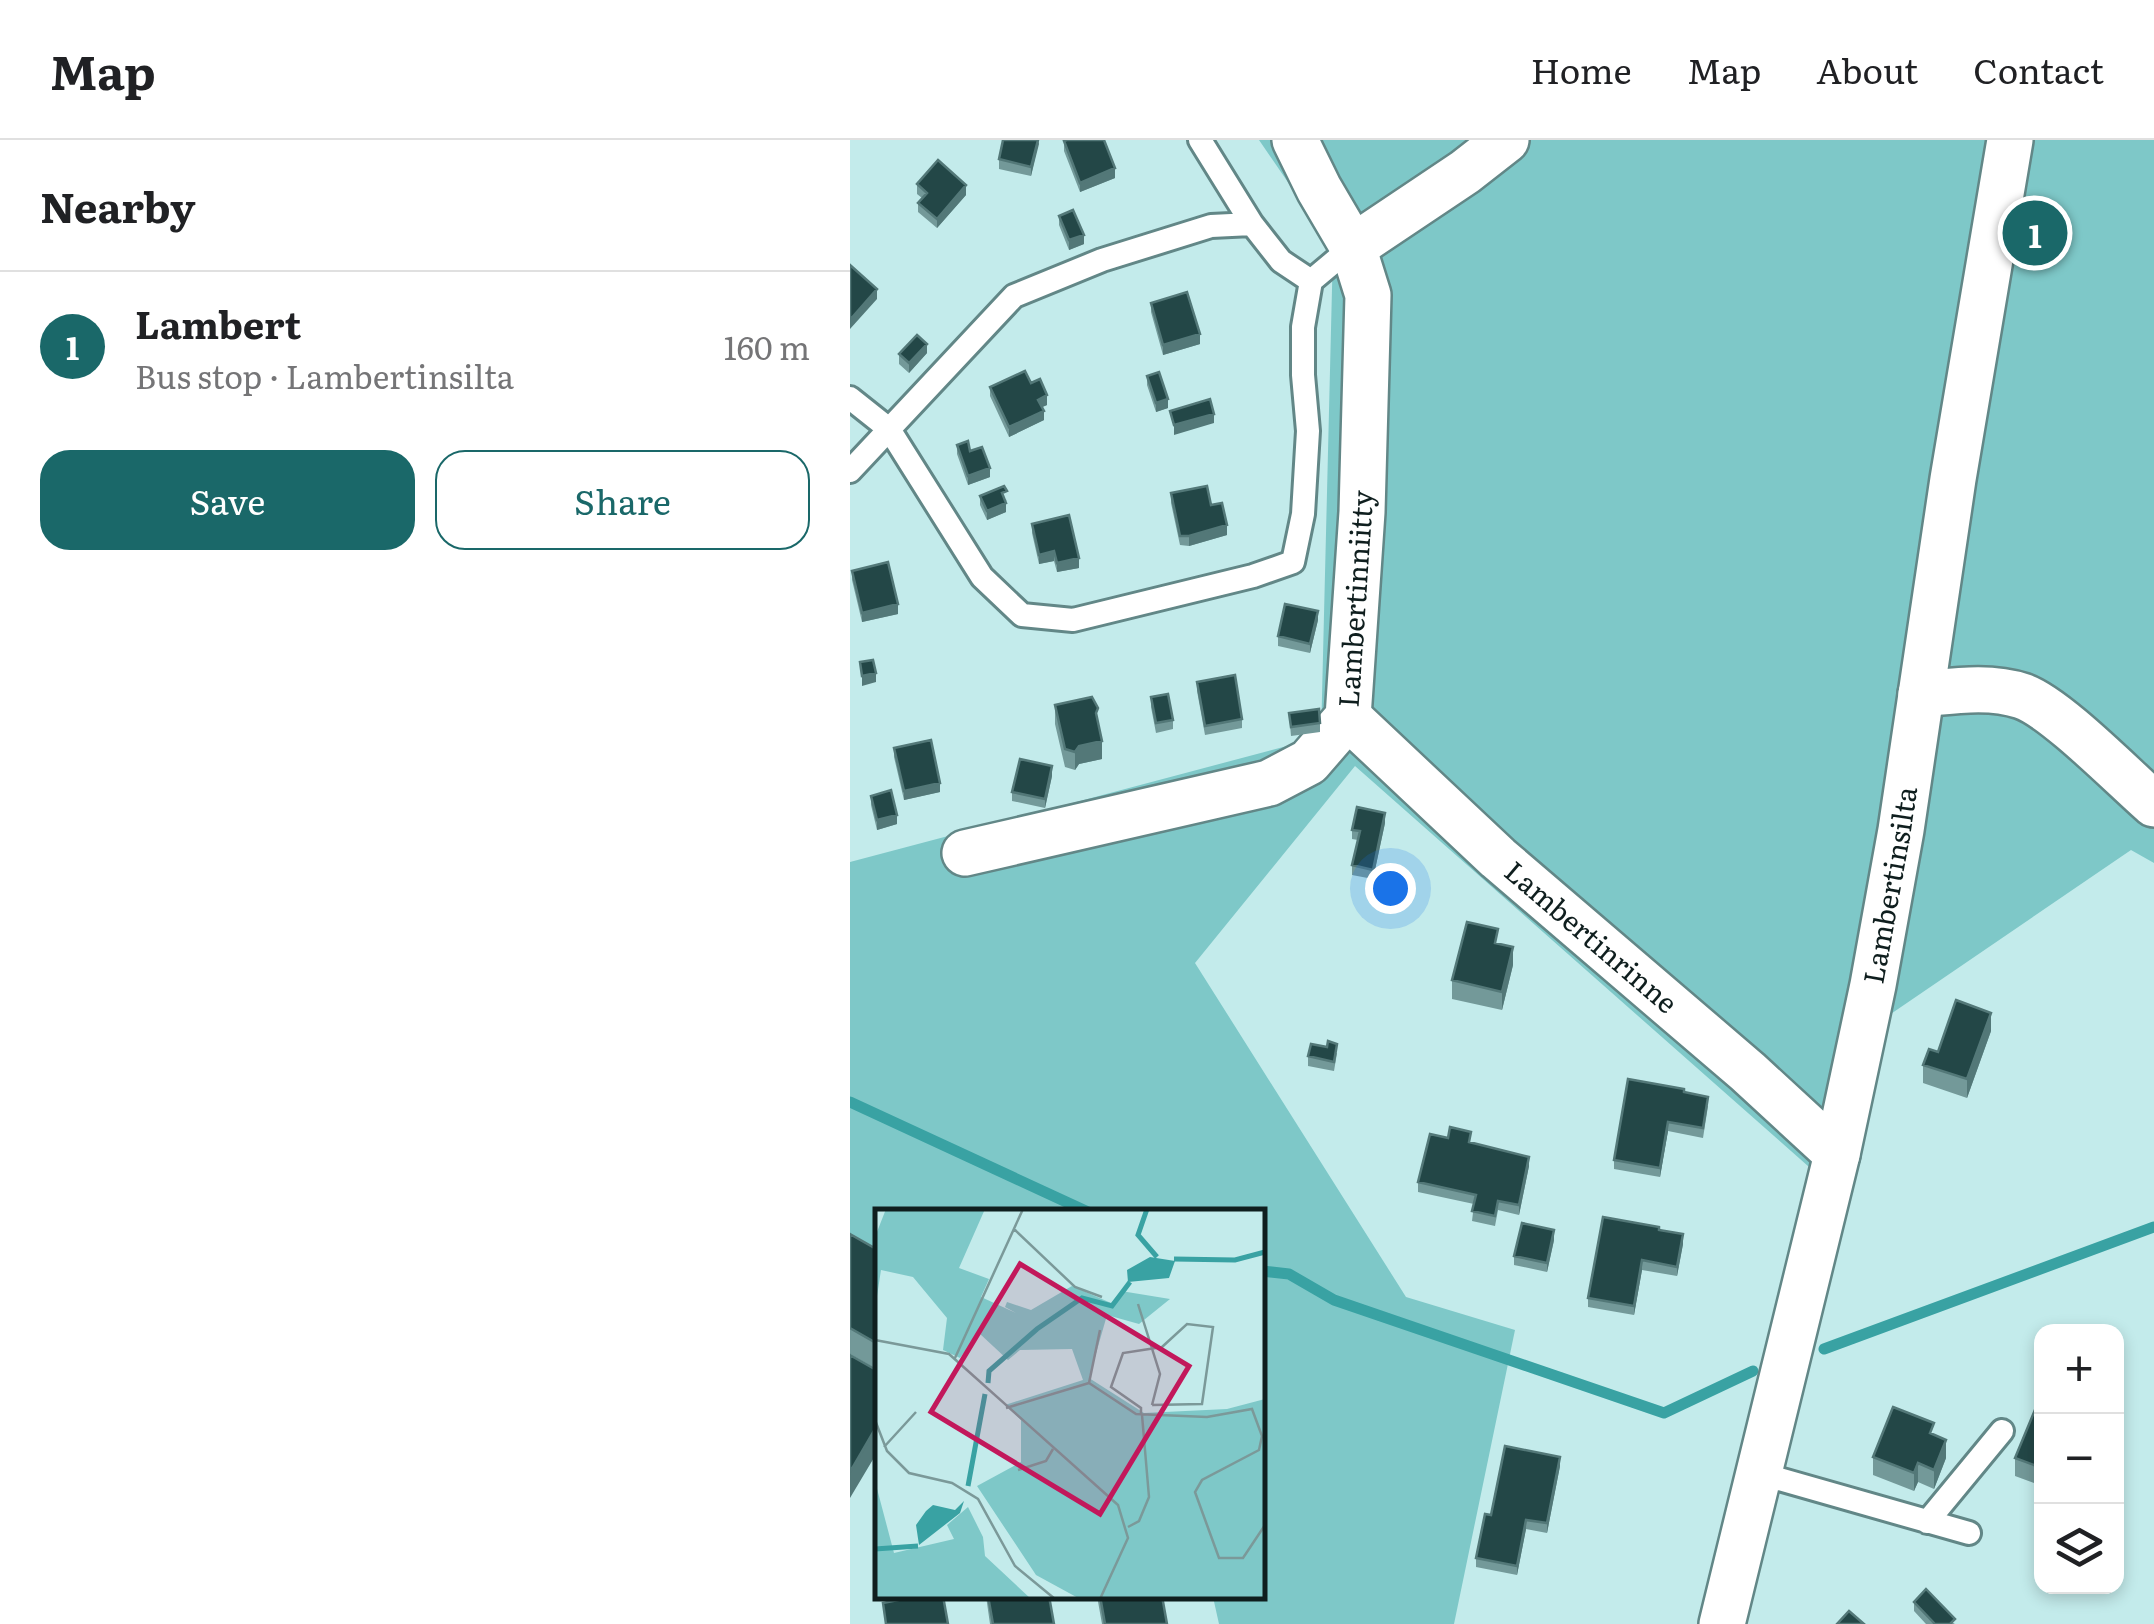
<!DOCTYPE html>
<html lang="en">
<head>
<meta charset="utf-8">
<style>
  :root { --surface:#fff; --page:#f6f6f6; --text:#202124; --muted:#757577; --line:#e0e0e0; --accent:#1a6869 }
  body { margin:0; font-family:Literata,serif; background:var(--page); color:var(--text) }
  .controls { position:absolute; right:30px; bottom:30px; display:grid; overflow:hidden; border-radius:20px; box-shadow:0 5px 15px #0003 }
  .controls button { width:90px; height:90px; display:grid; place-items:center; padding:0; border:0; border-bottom:2px solid var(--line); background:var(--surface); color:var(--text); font:50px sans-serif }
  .you { position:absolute; left:540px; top:748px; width:35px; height:35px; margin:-25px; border:8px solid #fff; border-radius:50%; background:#1a73e8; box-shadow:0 0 0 15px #1a73e833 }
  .badge { display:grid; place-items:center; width:65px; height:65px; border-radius:50%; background:var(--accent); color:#fff; font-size:32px; font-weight:700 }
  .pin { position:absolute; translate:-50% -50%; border:5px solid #fff; box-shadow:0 2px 10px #0006 }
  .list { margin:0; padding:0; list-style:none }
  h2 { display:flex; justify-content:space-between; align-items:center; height:130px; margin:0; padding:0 40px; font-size:42px }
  h2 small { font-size:32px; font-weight:400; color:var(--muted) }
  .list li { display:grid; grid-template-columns:65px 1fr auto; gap:30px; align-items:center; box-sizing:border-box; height:150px; padding:0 40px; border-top:2px solid var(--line) }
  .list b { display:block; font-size:38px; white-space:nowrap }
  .list p { margin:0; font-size:32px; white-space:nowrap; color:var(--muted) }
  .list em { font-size:32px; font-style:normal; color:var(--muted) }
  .actions { display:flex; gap:20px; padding:30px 40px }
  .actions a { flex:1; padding:22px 0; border:2px solid var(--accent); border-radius:30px; text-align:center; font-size:35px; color:var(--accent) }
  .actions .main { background:var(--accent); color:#fff }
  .icon { flex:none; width:55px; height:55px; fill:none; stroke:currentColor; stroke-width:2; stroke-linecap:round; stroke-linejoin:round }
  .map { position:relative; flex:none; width:1304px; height:1484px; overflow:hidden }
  header { display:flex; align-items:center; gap:60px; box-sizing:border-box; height:140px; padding:0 50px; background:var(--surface); border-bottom:2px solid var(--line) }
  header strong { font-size:48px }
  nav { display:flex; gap:55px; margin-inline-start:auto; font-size:35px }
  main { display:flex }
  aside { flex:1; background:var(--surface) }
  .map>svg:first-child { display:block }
  .green { fill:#7ec8c8 }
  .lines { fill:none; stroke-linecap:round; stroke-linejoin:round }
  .stream { stroke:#39a2a3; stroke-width:11 }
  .lane-casing { stroke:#628787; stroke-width:28 }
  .street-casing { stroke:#628787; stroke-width:50 }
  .lane { stroke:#fff; stroke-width:22 }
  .street { stroke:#fff; stroke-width:45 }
  .wall { fill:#739999 }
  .shaded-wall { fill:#537878 }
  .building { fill:#234747; stroke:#537878; stroke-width:2.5 }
  .labels { text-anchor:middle; stroke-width:10; stroke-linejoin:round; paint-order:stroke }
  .street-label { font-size:28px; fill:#0f1e1e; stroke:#d0f9f8 }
  .inset-river { fill:none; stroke:#39a2a3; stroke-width:5 }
  .inset-road { fill:none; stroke:#7b9999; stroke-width:2.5 }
  .view { fill:#c2185b; fill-opacity:0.15; stroke:#c2185b; stroke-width:5 }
  .inset-edge { fill:none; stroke:#0f1e1e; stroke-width:5 }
</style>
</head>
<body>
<header>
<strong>Map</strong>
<nav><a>Home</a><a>Map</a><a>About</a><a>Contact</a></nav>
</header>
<main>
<aside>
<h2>Nearby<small></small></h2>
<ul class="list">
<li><span class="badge">1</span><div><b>Lambert</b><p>Bus stop · Lambertinsilta</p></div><em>160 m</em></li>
</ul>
<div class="actions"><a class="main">Save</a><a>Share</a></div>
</aside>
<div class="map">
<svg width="1304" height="1484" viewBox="0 0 1304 1484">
  <rect width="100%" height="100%" fill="#c3ebeb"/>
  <!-- green -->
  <path class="green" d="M409,0H1304V723L1281,710L1029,882L967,1034L505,626L345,823L556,1157L665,1190L604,1484H369L363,1457L412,1456V1072H28L27,1111L0,1095V722L471,597L483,108Z"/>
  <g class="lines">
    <!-- stream -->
    <path class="stream" d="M0,962L238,1072
      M412,1131L439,1134L484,1160L814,1273L903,1231
      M974,1209L1304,1087"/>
    <!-- lane casing -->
    <g class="lane-casing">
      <path id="lane" d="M350,0L402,84
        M0,258L39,289L132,437L172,475L223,480L403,436L443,422L453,374L458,291L453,235V187L461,141L492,115L506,120
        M0,331L164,156L252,120L361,86L402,84L431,121L461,141
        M908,1333L1119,1393
        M1077,1382L1152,1291"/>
    </g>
    <!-- street casing -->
    <g class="street-casing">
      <g id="street">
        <path d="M503,107L615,32L656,0"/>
        <path d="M1071,554C1103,551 1140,545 1172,556C1205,567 1274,638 1304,664"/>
        <path id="s1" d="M498,577L648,718L898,932L987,1014"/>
        <path id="s2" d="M115,713L419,643L459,622L498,577L512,372L518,155L503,107L469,49L445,0"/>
        <path id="s3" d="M872,1484L987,1014L1023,845L1051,690L1103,339L1160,0"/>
      </g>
    </g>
    <!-- lane -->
    <use href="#lane" class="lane"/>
    <!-- street -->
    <use href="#street" class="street"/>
  </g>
  <!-- wall -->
  <path class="wall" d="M189,0L181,36L149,29V19Z
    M214,1L265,38L230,52L214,11Z
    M67,44L116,55L87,88L68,72V63L72,58L67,54Z
    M209,76L234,104L219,110L209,85Z
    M301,163L350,204L313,215L301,172Z
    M77,213L59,233L49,224V214Z
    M297,236L318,268L306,272L297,245Z
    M181,243L197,265L192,267L194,280L159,297L140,256V247Z
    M107,305L120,311L140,337L118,345L107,314Z
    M321,353L361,365L377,395L339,406L330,405L321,363Z
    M130,356L157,360L155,361L156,372L137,380L130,365Z
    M182,384L229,428L207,432L204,421L189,424L182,393Z
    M2,431L48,474L12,482L2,440Z
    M468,480L460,513L428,506V496Z
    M347,542L392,579V588L355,595L347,551Z
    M301,557L323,580V589L306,593L301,567Z
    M205,565L248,585L252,619L229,624L225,630L215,627L205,584Z
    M439,573L470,583V592L441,596Z
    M44,608L90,652L54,660L44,617Z
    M202,636L195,668L162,661V652Z
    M21,656L47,684L27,690L21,665Z
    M535,683L523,739L502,735V725L508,700L502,699V690Z
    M663,825L652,870L602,859V840Z
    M1141,891L1117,958L1073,943V925Z
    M487,913L484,931L458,926V916Z
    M834,952L858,966L853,998L818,991L810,1037L764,1029V1020Z
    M621,1003L679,1026L669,1075L648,1070L645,1086L622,1081L624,1064L568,1052V1042Z
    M809,1090L833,1104L827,1136L792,1130L784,1175L738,1167V1158Z
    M0,1094L28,1110V1230L0,1214Z
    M704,1100L697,1132L664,1125V1116Z
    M1192,1253V1346L1165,1336V1318Z
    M1023,1317L1096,1318L1084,1349L1068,1342L1064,1351L1023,1335Z
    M710,1326L697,1393L676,1389L667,1435L626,1427V1418L641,1375Z
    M136,1456H199L204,1484H140Z
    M247,1456H312L317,1484H252Z
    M1064,1462L1105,1484H1076L1064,1471Z"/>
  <!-- shaded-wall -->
  <path class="shaded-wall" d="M188,0L189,4L181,36V27Z
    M265,28V38L230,52V43Z
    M116,45V55L87,88V79Z
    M234,95V104L219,110V100Z
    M27,149V159L0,189V180Z
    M350,194V204L313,215V205Z
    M77,204V213L59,233V223Z
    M197,255V265L188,269V260Z
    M318,259V268L306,272V263Z
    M194,271V280L159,297V287Z
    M364,274V283L324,295V285Z
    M140,328V337L118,345V336Z
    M156,363V372L137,380V371Z
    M377,385V395L339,406V396Z
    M204,411V421L189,424V415Z
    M229,418V428L207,432V423Z
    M48,464V474L12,482V473Z
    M468,471V480L460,513V504Z
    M26,533V542L12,546V536Z
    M252,601V619L229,624L225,630V612L229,606Z
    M202,626V636L195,668V659Z
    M90,643V652L54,660V651Z
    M535,673V683L523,739V730Z
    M47,675V684L27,690V680Z
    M663,807V825L652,870V852Z
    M1141,873V891L1117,958V939Z
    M818,982V991L810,1037V1028Z
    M679,1017V1026L669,1075V1065Z
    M704,1090V1100L697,1132V1123Z
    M833,1094V1104L827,1136V1127Z
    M792,1120V1130L784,1175V1166Z
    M28,1284V1311L0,1358V1332Z
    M1096,1300V1318L1084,1349V1330Z
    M710,1317V1326L697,1393V1383Z
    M1068,1323V1342L1064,1351V1333Z
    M676,1380V1389L667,1435V1426Z"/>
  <!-- building -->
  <path class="building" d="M153,0H188L181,27L149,19Z
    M217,0H254L265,28L230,43L214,1Z
    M88,20L116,45L87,79L68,63L77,53L67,44Z
    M223,70L234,95L219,100L209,76Z
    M0,125L27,149L0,180Z
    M337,152L350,194L313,205L301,163Z
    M67,195L77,204L59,223L49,214Z
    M175,231L181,243L190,239L197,255L188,260L194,271L159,287L140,247Z
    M309,232L318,259L306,263L297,236Z
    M360,259L364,274L324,285L320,271Z
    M118,301L120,311L132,307L140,328L118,336L107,305Z
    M154,346L157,351L152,353L156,363L137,371L130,356Z
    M357,346L361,365L372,363L377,385L339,396H330L321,353Z
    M219,375L229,418L207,423L204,411L189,415L182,384Z
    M38,422L48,464L12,473L2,431Z
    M435,464L468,471L460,504L428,496Z
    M23,520L26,533L12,536L10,522Z
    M385,535L392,579L355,586L347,542Z
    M318,554L323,580L306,583L301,557Z
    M242,557L248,568L246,573L252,601L229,606L225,612L215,609L205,565Z
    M469,569L470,583L441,587L439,573Z
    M81,600L90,643L54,651L44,608Z
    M170,619L202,626L195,659L162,652Z
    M41,650L47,675L27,680L21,656Z
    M507,667L535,673L523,730L502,725L510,691L502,690Z
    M617,782L648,789L645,803L663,807L652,852L602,840Z
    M1106,860L1141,873L1117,939L1073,925L1079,909L1088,912Z
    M478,901L487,904L484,922L458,916L461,904L477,907Z
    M778,939L834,949V952L858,957L853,988L818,982L810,1028L764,1020Z
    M600,987L621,992L619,1002L679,1017L669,1065L648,1061L645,1076L622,1071L626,1055L568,1042L580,994L598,998Z
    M753,1077L809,1087V1090L833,1094L827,1127L792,1120L784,1166L738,1158Z
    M672,1083L704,1090L697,1123L664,1116Z
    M0,1094L28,1110V1204L0,1188Z
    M0,1215L28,1231V1284L0,1332Z
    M1192,1253V1328L1165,1318Z
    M1043,1267L1084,1283L1080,1293L1096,1300L1084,1330L1068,1323L1064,1333L1023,1317Z
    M655,1306L710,1317L697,1383L676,1380L667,1426L626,1418L635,1374L641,1375Z
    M1076,1449L1105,1479L1100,1484H1085L1064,1462Z
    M68,1456H93L98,1484H36L33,1463Z
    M138,1456H199L204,1484H143Z
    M250,1456H312L317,1484H255Z
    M999,1471L1014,1484H987Z"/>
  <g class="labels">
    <!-- street labels -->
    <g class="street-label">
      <text dy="10" stroke="none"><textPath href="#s2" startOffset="535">Lambertinniitty</textPath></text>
      <text dy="10" stroke="none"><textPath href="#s3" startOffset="758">Lambertinsilta</textPath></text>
      <text dy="10" stroke="none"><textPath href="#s1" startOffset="328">Lambertinrinne</textPath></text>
    </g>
  </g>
  <!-- overview -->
  <g transform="translate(25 1069)">
    <rect width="390" height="390" fill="#c3ebeb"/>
    <path d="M11,0H110L84,59L114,70L106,88L141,104L130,98L132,93L156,101L197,77L236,94L246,82L295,90L264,115L232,106L214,169L269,204L352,200L390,190V390H205L161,366L102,277L146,253V211L130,196L208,171L197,140L145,141L133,151L104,124L85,149L68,141L72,109L38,68L6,61L0,100V28ZM0,272L19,344L79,330L72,316L93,298L108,328L110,347L156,390H0Z" fill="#7ec8c8"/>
    <path d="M275,48L300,52L294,69L253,73L252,61ZM89,292L85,304L44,336L41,316L51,302L58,296L80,301Z" fill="#39a2a3"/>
    <path class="inset-river" d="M272,0L263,26L282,48M299,50L360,51L390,43M113,174L114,162L162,120L207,89L237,97L255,73M93,277L110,185M0,340L43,337"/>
    <path class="inset-road" d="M139,20L200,78L227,88M263,95L285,165L277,196M225,121L214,174L261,205L332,208L377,200L387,227L384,241L327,271L320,283L344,349H368L390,316M0,131L74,145L243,296L253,329L225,390M80,149L148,0M131,199L214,174M266,206V199L236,178L248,144L287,138L312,115L338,118L327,195L277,196M0,211L12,242L34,264L77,274L103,290L140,357L180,390M9,238L41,203M143,261L171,252L178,240M253,318L264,312L274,288L267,206"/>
    <path class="view" d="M145,55L314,157L225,305L56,203Z"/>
    <rect width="390" height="390" class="inset-edge"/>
  </g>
</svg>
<div class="controls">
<button>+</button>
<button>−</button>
<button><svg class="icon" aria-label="layers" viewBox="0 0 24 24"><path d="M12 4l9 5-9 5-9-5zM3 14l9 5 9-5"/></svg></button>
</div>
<div class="you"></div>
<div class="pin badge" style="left:1185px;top:93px">1</div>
</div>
</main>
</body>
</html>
